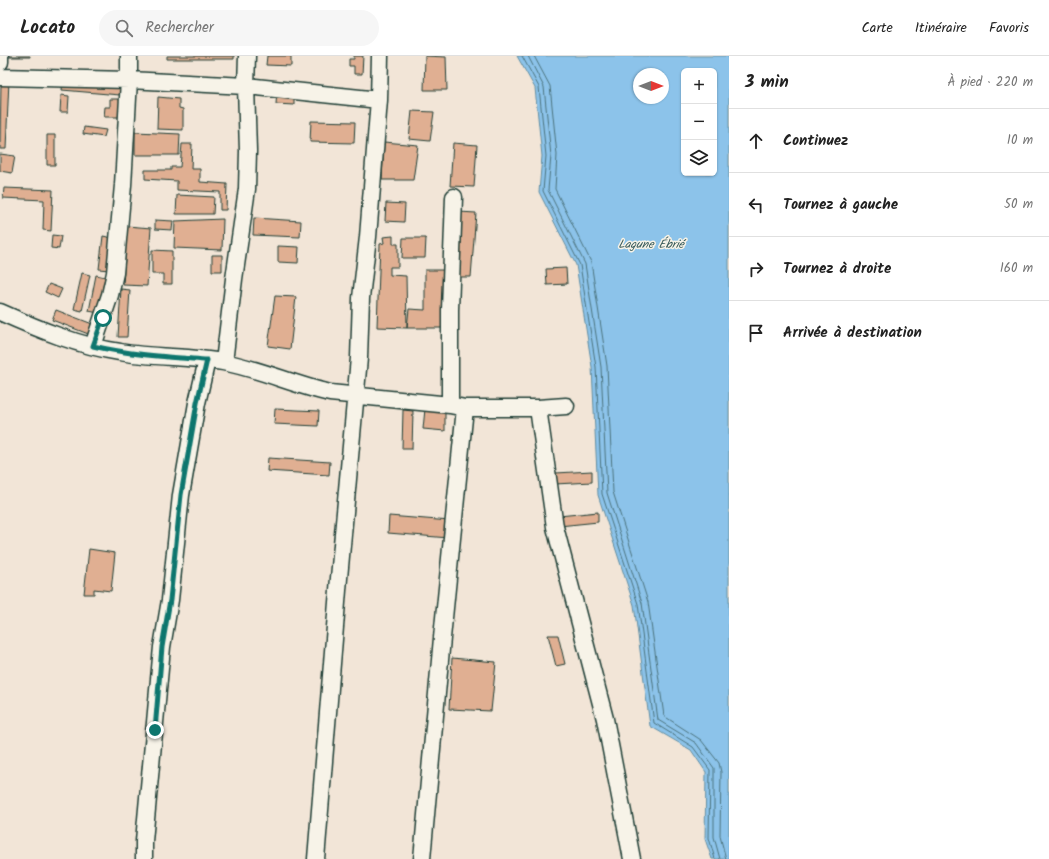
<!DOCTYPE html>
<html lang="fr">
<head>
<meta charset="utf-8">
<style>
  :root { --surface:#fff; --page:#f6f6f6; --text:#222; --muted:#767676; --line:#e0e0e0 }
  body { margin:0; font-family:Kalam,sans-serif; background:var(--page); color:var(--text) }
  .controls { position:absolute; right:12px; top:12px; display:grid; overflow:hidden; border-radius:6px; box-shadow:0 1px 3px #0004 }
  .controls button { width:36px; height:36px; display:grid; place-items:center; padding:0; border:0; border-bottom:1px solid var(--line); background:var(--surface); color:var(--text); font:20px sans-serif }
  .compass { position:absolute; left:633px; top:12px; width:36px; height:36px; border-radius:50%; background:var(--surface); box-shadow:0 1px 3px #0004; rotate:90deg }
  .stop { position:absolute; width:12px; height:12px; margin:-9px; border:3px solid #0f766e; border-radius:50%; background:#fff }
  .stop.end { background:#0f766e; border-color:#fff; box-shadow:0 1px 4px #0008 }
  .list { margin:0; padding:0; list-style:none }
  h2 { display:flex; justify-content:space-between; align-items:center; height:52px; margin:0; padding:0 16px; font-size:17px }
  h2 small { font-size:13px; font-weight:400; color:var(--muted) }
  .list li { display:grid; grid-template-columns:26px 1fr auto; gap:12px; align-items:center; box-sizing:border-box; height:64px; padding:0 16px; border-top:1px solid var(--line) }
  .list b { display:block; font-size:15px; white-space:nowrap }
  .list em { font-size:13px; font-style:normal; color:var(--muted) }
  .icon { flex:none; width:22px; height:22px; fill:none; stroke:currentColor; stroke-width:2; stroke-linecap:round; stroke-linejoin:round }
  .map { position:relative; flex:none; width:729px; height:803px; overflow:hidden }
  header { display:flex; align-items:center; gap:24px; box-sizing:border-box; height:56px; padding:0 20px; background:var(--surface); border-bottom:1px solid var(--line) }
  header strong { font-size:19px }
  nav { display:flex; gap:22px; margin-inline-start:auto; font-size:14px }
  .search { width:280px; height:36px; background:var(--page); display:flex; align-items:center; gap:10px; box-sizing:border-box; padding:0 14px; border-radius:22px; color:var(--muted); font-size:15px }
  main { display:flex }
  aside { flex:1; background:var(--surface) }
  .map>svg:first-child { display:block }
  .water { fill:#8cc3ea; stroke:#608da1; fill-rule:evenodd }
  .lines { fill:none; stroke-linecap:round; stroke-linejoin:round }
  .shore { stroke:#4b737d; stroke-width:1 }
  .building { fill:#e0af92; stroke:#1f3d34 }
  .street-casing { stroke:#1f3d34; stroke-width:19 }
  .street { stroke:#f7f3e8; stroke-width:16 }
  .route { stroke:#0f766e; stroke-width:5 }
  .labels { text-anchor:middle; stroke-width:3; stroke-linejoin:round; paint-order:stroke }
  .water-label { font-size:12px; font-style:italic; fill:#355858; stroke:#f7f3e8 }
</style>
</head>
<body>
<header>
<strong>Locato</strong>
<div class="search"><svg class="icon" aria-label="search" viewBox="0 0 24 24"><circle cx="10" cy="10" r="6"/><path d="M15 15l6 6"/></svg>Rechercher</div>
<nav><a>Carte</a><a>Itinéraire</a><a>Favoris</a></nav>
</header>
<main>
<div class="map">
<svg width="729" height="803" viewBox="0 0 729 803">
  <rect width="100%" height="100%" fill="#f2e5d7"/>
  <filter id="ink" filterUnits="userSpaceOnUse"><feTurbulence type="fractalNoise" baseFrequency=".025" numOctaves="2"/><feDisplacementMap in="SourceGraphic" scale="8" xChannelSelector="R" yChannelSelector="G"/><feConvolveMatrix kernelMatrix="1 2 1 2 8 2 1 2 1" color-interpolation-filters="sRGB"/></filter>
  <g filter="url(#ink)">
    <!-- water -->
    <path class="water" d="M517,0H729V803H712L705,783L706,716L691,694L650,670L634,549L598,439L592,311L576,209L539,136L542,100L535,32ZM684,15H714V117H684ZM639,18H663V42H639Z"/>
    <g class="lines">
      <!-- shore -->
      <path class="shore" d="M522,0L539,31L546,100L543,135L580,209L596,311L602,438L638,548L654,667L693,691L710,714L709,782L715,803
        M528,0L544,31L551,100L548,134L585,208L601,311L607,437L642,547L658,664L696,687L714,712V781L720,803
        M534,0L550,30L557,99L555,133L591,206L607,310L613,436L648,546L664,660L701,684L719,707L721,716L720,780L726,803"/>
    </g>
    <!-- building -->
    <path class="building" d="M3,0H30V1H3Z
      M167,0H234V3H167Z
      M267,0H291V10L266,9Z
      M354,0H363L362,18H354V10H349V3H354Z
      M425,0L446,1L447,34H424Z
      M1,23L9,24L6,93H0Z
      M63,25L121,30L120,39L62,34Z
      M277,35L294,37V49L276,48Z
      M61,39L69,40L68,56H60Z
      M158,41L179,43V52L183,53V74L157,73Z
      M110,43H120V61H104L105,51H110Z
      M412,55L434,56L430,85L409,83Z
      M311,65L355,66L354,87L310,86Z
      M84,71L106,74L104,81L83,78Z
      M135,76L180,78L179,99H135Z
      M47,79H55V109H47Z
      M384,86L418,89L413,124H382Z
      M453,87L477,89L474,131L450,130Z
      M182,88H192L191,113H200V126L227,128L226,154H220V136L177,134V125L145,123V114H171V111H180Z
      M0,98L15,100L12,117L0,115Z
      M4,132L53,134L51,175L43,174L44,144L3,142Z
      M177,139L214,141L213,158H176Z
      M386,147L405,148L404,166L385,165Z
      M459,156L476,157L471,221H454Z
      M254,162L301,165L300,181L253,179Z
      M223,163L222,194L174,192L175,165Z
      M155,164L173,165L172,174L155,173Z
      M127,170L151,172L147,230L123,229Z
      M52,179L61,180L59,193L51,192Z
      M103,180L112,182L109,214L99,213Z
      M393,180V188H398V211H390V219L406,220L407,272L377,271L380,188L384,187L383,181Z
      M403,182H426L425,202H402Z
      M278,190L299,191L298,207L278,206Z
      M152,194L172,195V228H163V218H152Z
      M212,199H222V215H212Z
      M566,212L567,228L547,229L546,213Z
      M425,214H444L443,272H407L409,253L425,254Z
      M82,217L90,219L82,255L74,253Z
      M96,219L105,221L98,257L89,255Z
      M49,228L62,233L58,242L45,236Z
      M121,233L130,234L127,281H118Z
      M275,240L296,241L290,293L268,290Z
      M56,254L95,269L91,279L52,264Z
      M275,353L319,355L318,370L274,368Z
      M425,353L445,354V375L423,373Z
      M403,354L413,355L412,393H402Z
      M268,402L330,406L329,419L267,415Z
      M592,415V426L555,428L556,417Z
      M598,456V466L559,470V460Z
      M389,460L450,465L449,482L388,477Z
      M89,493L115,497L111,535L94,533V538H84Z
      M548,579H558L565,608L556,610Z
      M452,602L496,606L491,655L449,653Z"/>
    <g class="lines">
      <!-- street casing -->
      <g class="street-casing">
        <path id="street" d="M0,6V0
          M0,21L129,24L246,30L379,44
          M0,256C38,273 79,290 120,296C154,302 189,300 223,306C260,313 294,329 330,337L450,349L465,352H538L566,350
          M93,290L110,239L115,217L123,129L129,24V0
          M224,306L234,223L247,133L248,95L246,30L247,0
          M450,349V254L454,141
          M538,352L555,471L605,663L632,803
          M144,803V785L162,591L170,544L181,439L197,347L207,304
          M316,803L339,522L359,302L361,242L368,181L379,44L380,0
          M422,803L442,582L465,352"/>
      </g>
      <!-- street -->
      <use href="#street" class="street"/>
    </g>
  </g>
  <g class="lines" filter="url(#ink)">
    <!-- route -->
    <path class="route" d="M103,262L93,290C131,299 169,301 207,304L197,347L181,439L170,544L162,591L155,674"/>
  </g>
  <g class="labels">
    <!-- water labels -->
    <g class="water-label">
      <text x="651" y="192">Lagune Ébrié</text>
    </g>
  </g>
</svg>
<div class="controls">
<button>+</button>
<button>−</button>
<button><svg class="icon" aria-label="layers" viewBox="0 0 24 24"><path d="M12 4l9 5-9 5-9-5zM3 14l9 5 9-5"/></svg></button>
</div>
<svg class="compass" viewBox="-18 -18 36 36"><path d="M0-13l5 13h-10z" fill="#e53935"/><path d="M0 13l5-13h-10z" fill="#767676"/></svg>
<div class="stop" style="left:103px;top:262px"></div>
<div class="stop end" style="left:155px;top:674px"></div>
</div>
<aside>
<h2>3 min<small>À pied · 220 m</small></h2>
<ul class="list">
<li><svg class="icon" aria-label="ahead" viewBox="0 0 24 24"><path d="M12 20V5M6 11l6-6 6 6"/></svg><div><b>Continuez</b></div><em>10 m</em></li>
<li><svg class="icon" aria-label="left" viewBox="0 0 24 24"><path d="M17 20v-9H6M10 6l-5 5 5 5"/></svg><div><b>Tournez à gauche</b></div><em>50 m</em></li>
<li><svg class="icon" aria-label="right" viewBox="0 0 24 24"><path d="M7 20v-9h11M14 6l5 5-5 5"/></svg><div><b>Tournez à droite</b></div><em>160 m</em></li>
<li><svg class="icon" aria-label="arrive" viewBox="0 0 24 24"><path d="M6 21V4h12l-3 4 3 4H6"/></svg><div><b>Arrivée à destination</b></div></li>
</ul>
</aside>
</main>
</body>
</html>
